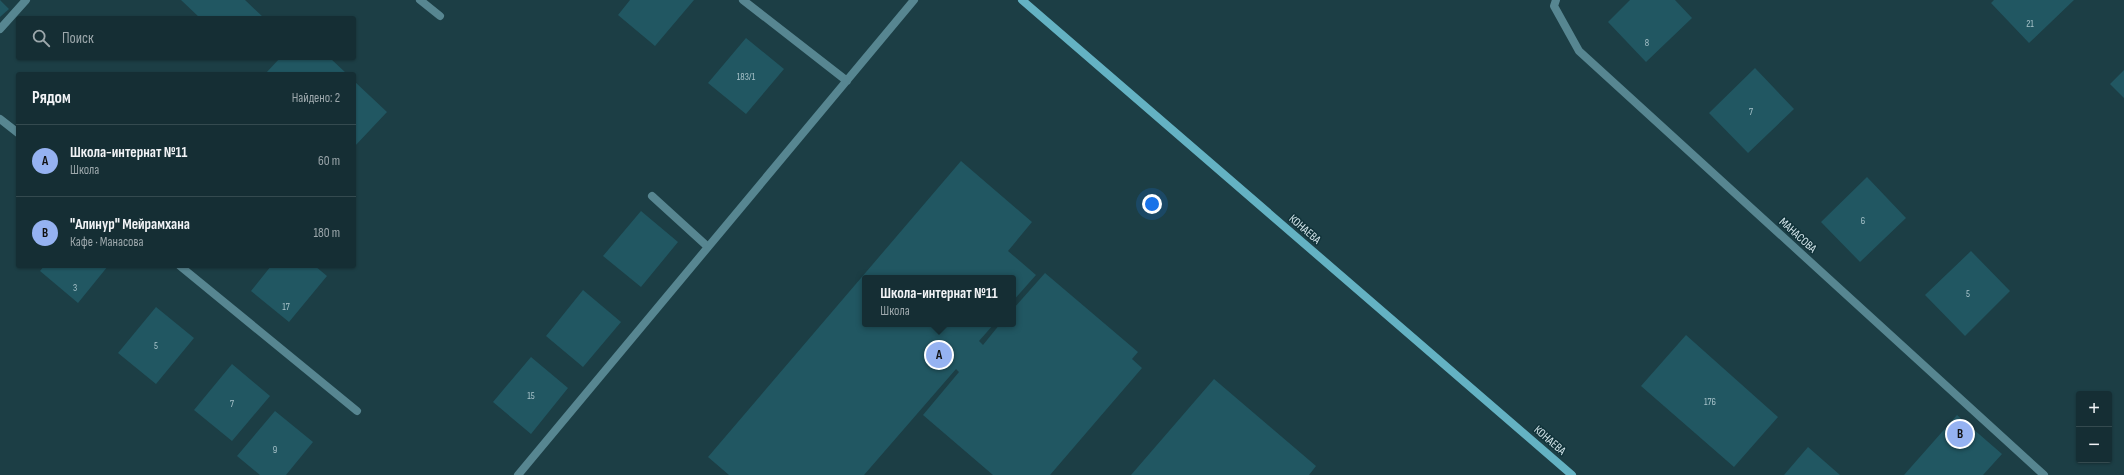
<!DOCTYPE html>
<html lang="ru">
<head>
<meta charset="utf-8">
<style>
  :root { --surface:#152e34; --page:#223a40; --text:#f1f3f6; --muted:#9da8ac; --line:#344a4f; --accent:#95b2f1 }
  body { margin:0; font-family:"Sofia Sans Condensed",sans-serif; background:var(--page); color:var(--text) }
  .controls { position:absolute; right:12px; bottom:12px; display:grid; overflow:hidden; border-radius:4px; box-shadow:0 1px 3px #0004 }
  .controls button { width:36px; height:36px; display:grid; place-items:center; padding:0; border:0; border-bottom:1px solid var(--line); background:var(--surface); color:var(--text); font:20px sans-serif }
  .you { position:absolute; left:1152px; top:204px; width:14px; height:14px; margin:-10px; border:3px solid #fff; border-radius:50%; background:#1a73e8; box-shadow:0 0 0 6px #1a73e833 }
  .badge { display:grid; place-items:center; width:26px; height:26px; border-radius:50%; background:var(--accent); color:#111; font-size:13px; font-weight:700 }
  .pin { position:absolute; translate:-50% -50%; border:2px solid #fff; box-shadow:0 1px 4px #0006 }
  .popup { position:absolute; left:862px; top:275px; width:154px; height:52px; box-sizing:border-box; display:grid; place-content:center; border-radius:4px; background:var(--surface); filter:drop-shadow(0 1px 3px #0005); font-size:13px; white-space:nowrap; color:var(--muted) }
  .popup b { font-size:15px; color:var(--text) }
  .popup::after { content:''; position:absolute; left:50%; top:100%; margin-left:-8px; border:8px solid transparent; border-top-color:var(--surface) }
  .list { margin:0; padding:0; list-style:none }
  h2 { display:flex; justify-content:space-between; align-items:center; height:52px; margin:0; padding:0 16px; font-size:17px }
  h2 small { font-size:13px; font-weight:400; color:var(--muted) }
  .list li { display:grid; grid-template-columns:26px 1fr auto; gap:12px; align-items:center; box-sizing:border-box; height:72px; padding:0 16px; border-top:1px solid var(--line) }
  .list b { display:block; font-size:15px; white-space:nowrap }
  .list p { margin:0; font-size:13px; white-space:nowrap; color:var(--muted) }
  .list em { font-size:13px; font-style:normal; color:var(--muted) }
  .icon { flex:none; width:22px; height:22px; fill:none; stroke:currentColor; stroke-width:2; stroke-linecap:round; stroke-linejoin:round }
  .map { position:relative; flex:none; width:2124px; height:475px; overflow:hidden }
  .search { position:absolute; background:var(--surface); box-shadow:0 1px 3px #0004; left:16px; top:16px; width:340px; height:44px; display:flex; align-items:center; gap:10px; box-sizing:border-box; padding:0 14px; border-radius:4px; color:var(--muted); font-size:15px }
  .panel { position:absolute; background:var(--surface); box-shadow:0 1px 3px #0004; left:16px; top:72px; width:340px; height:196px; border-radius:4px }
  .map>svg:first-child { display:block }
  .building { fill:#215762 }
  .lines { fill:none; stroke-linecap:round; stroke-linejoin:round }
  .street { stroke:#578691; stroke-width:8 }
  .secondary { stroke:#64b2c3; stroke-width:8 }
  .labels { text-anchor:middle; stroke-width:3; stroke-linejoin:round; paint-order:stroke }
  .number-label { font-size:10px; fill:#a8c3ca }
  .street-label { font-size:12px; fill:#d5e7ec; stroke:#11333a }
</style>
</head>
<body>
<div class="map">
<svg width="2124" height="475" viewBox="0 0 2124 475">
  <rect width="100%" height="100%" fill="#1c3e45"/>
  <!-- building -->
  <path class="building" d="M0,0L9,9L0,17Z
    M181,0H245L264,18H200Z
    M630,0H694L655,46L618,15Z
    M1630,0H1675L1692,18L1646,62L1608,22Z
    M1994,0H2074L2029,43L1991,3Z
    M746,38L784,69L746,114L708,83Z
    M280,58H330L347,74H265Z
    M1755,68L1794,109L1748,153L1709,113Z
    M2124,70V98L2110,84Z
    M354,81L387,112L354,147Z
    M961,161L1032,222L1008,251L1036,275L1013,301V278H865V324H994L979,341L983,345L1000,324H1013V309L1045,273L1138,352L1132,359L1142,368L1050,475H993L923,415L959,372L956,369L864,475H729L708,457Z
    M1867,177L1906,218L1860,262L1821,222Z
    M641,211L678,242L641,287L603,256Z
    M1971,251L2010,291L1965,336L1925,295Z
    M44,266H108L78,303L40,271Z
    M271,266H315L327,276L289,322L251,291Z
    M583,290L621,322L583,367L546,336Z
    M156,307L194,338L156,384L118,353Z
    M1686,335L1778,417L1734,467L1641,386Z
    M531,357L568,388L531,434L493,402Z
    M232,364L270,396L232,441L194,410Z
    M1214,379L1316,466L1309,475H1131Z
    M275,411L313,442L286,475H260L237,456Z
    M1957,415L2002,454L1983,475H1904Z
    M1808,447L1840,475H1784Z"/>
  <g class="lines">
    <!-- street -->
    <path class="street" d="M420,0L440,16
      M743,0L847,81
      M1556,0L1554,6L1579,51L2044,475
      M0,29L26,0
      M0,119L18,133
      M652,196L708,247
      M180,266L357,411
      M518,475L914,0"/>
    <!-- secondary -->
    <path class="secondary" d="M1022,0L1572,475"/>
  </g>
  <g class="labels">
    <!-- number labels -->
    <g class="number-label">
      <text x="2030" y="27">21</text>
      <text x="1647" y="46">8</text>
      <text x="746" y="80">183/1</text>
      <text x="1751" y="115">7</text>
      <text x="1863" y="224">6</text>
      <text x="75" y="291">3</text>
      <text x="1968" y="297">5</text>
      <text x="286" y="310">17</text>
      <text x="156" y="349">5</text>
      <text x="531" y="399">15</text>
      <text x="1710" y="405">176</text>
      <text x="232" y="407">7</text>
      <text x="275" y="453">9</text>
    </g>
    <!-- street labels -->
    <g class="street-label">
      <text transform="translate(1305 229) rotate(41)" y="4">КОНАЕВА</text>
      <text transform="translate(1798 235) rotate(42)" y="4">МАНАСОВА</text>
      <text transform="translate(1550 440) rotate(41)" y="4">КОНАЕВА</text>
    </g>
  </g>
</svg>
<div class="controls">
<button>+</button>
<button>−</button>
</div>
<div class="you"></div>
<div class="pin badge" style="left:939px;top:355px">A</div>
<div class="popup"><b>Школа-интернат №11</b>Школа</div>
<div class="pin badge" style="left:1960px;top:434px">B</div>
<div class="search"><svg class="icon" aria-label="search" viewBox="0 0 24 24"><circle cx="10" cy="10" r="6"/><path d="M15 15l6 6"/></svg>Поиск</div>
<section class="panel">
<h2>Рядом<small>Найдено: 2</small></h2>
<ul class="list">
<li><span class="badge">A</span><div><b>Школа-интернат №11</b><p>Школа</p></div><em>60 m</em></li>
<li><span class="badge">B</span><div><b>&quot;Алинур&quot; Мейрамхана</b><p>Кафе · Манасова</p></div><em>180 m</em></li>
</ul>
</section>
</div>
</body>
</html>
